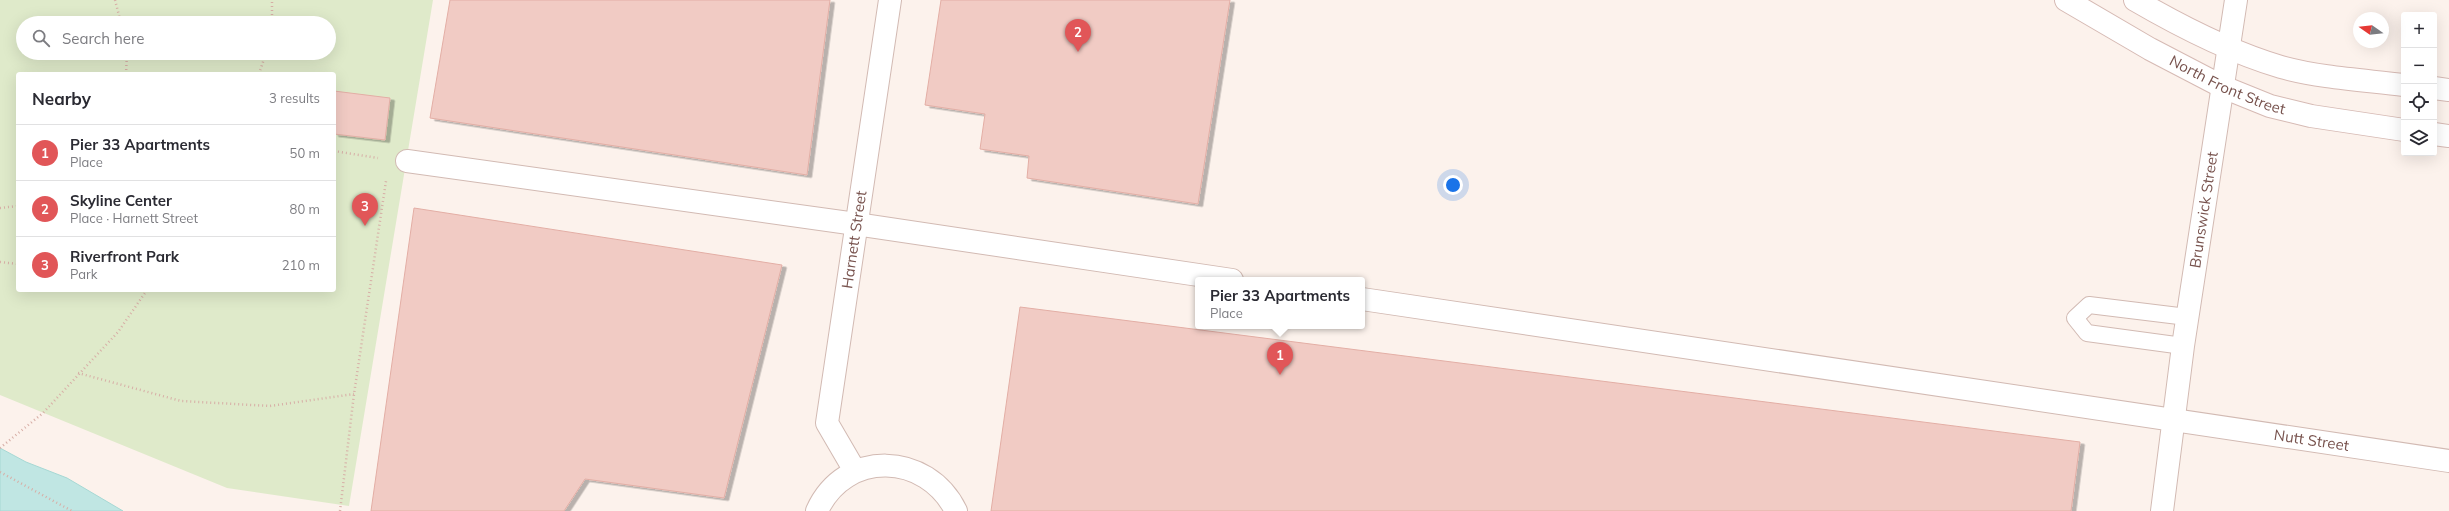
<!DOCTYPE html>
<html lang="en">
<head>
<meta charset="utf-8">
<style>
  :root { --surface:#fff; --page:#f2f2f3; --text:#2b2b33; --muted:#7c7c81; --line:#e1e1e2; --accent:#e15658 }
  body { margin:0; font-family:Mulish,sans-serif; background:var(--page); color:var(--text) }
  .controls { position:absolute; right:12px; top:12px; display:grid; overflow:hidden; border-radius:4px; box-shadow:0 4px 16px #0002 }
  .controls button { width:36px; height:36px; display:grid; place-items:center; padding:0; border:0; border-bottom:1px solid var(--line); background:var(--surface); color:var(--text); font:20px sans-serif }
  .compass { position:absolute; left:2353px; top:12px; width:36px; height:36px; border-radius:50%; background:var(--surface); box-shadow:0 4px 16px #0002; rotate:284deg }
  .you { position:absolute; left:1453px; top:185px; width:14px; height:14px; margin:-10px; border:3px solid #fff; border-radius:50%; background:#1a73e8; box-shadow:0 0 0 6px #1a73e833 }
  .badge { display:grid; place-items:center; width:26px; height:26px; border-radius:50%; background:var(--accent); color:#fff; font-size:13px; font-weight:700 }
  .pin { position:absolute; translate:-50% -33px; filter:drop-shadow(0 1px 2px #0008) }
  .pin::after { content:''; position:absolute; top:21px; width:14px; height:12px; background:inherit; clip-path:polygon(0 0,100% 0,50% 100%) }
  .popup { position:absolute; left:1195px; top:277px; width:170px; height:52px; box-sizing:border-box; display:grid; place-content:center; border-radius:4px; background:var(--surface); filter:drop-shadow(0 1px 3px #0005); font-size:13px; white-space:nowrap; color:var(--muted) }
  .popup b { font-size:15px; color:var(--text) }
  .popup::after { content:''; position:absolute; left:50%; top:100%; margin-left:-8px; border:8px solid transparent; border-top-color:var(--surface) }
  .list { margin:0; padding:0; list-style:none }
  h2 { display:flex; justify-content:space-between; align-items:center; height:52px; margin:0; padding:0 16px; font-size:17px }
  h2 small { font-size:13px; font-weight:400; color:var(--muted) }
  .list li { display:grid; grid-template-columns:26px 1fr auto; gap:12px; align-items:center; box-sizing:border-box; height:56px; padding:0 16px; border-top:1px solid var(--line) }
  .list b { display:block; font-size:15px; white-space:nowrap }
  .list p { margin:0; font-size:13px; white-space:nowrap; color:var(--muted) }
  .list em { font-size:13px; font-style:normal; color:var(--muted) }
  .icon { flex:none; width:22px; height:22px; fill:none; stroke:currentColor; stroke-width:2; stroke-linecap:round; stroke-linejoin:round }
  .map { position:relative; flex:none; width:2449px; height:511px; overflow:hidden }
  .search { position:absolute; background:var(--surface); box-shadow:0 4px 16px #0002; left:16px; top:16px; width:320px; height:44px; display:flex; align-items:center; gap:10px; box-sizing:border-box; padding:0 14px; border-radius:22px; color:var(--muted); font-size:15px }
  .panel { position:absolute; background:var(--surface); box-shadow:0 4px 16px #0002; left:16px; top:72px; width:320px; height:220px; border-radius:4px }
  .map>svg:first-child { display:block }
  .green { fill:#dfeaca; fill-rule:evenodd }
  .water { fill:#c0e6e3; stroke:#a6d8d4 }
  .building { fill:#f1cbc4; stroke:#e3aea5; filter:url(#shadow) }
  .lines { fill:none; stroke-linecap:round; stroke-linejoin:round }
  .lane-casing { stroke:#d2bab3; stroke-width:18 }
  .street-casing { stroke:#d2bab3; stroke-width:24 }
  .secondary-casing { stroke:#d6bab4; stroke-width:24 }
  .path { stroke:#d7aea6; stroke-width:2.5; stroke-dasharray:1 3; stroke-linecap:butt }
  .lane { stroke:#fff; stroke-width:16 }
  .street { stroke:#fff; stroke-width:22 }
  .secondary { stroke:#fff; stroke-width:22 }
  .labels { text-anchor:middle; stroke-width:4; stroke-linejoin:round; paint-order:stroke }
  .street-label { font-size:15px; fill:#78534e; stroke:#fff7f3 }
</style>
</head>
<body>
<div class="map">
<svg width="2449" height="511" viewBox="0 0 2449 511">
  <defs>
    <filter id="shadow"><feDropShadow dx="4.5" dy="2.5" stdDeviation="0" flood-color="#0004"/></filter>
  </defs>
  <rect width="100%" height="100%" fill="#fcf2ec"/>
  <!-- green -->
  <path class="green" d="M0,0H433L349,506L227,488L0,395ZM23,23H329V53H23ZM18,74H334V290H18Z"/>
  <!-- water -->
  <path class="water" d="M0,448L26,462L67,478L123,511H0Z"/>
  <!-- building -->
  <path class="building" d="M450,0H830L807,175L430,118Z
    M941,0H1230L1198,204L1027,178L1029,156L980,149L985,114L925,105Z
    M334,91L390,98L385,140L334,134Z
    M414,208L782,265L724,498L585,479L564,511H371Z
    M1020,307L2080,442L2071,511H991Z"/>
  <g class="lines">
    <!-- lane casing -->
    <g class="lane-casing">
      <path id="lane" d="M2183,346L2087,333L2075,318L2089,305L2187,317"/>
    </g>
    <!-- street casing -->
    <g class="street-casing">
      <g id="street">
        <path d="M407,161L856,224L1232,280"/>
        <path id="s1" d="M1362,299L2449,461"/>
        <path id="s2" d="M855,471L827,423L890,0"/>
        <path d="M817,511C845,449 927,452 956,511"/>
        <path id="s3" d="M2162,511L2183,346L2236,0"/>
      </g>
    </g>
    <!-- secondary casing -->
    <g class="secondary-casing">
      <g id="secondary">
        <path id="s4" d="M2066,0L2150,49L2223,87L2270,106L2311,116L2404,130"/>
        <path d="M2135,0C2178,25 2233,53 2281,67C2321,78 2363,80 2404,85"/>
        <path d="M2434,88L2449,90"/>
        <path d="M2434,134L2449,136"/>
      </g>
    </g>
    <!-- path -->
    <path class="path" d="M115,0L121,23
      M272,23V0
      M126,74L127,53
      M259,74L266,53
      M334,151L378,158
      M0,208L18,206
      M0,262L18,264
      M78,373L181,401L270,406L354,394
      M0,448L43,413L118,332L147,290
      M0,472L72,511
      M340,511L354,394L386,181"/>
    <!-- lane -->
    <use href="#lane" class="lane"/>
    <!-- street -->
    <use href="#street" class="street"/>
    <!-- secondary -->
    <use href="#secondary" class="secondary"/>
  </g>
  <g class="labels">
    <!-- street labels -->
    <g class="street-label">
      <text dy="5" stroke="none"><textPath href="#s4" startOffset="183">North Front Street</textPath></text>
      <text dy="5" stroke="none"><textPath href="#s3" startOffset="304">Brunswick Street</textPath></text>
      <text dy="5" stroke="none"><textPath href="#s2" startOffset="241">Harnett Street</textPath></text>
      <text dy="5" stroke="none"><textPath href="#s1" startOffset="960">Nutt Street</textPath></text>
    </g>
  </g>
</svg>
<div class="controls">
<button>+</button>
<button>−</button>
<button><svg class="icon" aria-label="locate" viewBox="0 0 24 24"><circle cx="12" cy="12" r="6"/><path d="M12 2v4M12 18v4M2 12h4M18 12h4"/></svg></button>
<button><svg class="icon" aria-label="layers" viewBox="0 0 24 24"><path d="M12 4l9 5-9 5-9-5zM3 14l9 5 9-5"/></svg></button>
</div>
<svg class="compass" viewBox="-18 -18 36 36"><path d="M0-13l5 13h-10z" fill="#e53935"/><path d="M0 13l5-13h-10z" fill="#7c7c81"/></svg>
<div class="you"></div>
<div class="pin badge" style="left:1280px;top:375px">1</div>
<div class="popup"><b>Pier 33 Apartments</b>Place</div>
<div class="pin badge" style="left:1078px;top:52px">2</div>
<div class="pin badge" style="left:365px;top:226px">3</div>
<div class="search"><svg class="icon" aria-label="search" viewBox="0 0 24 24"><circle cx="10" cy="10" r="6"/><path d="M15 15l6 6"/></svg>Search here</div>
<section class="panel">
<h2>Nearby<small>3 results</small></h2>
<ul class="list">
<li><span class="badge">1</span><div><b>Pier 33 Apartments</b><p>Place</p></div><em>50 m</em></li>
<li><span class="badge">2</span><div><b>Skyline Center</b><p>Place · Harnett Street</p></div><em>80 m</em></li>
<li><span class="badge">3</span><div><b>Riverfront Park</b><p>Park</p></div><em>210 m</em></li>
</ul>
</section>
</div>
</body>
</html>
